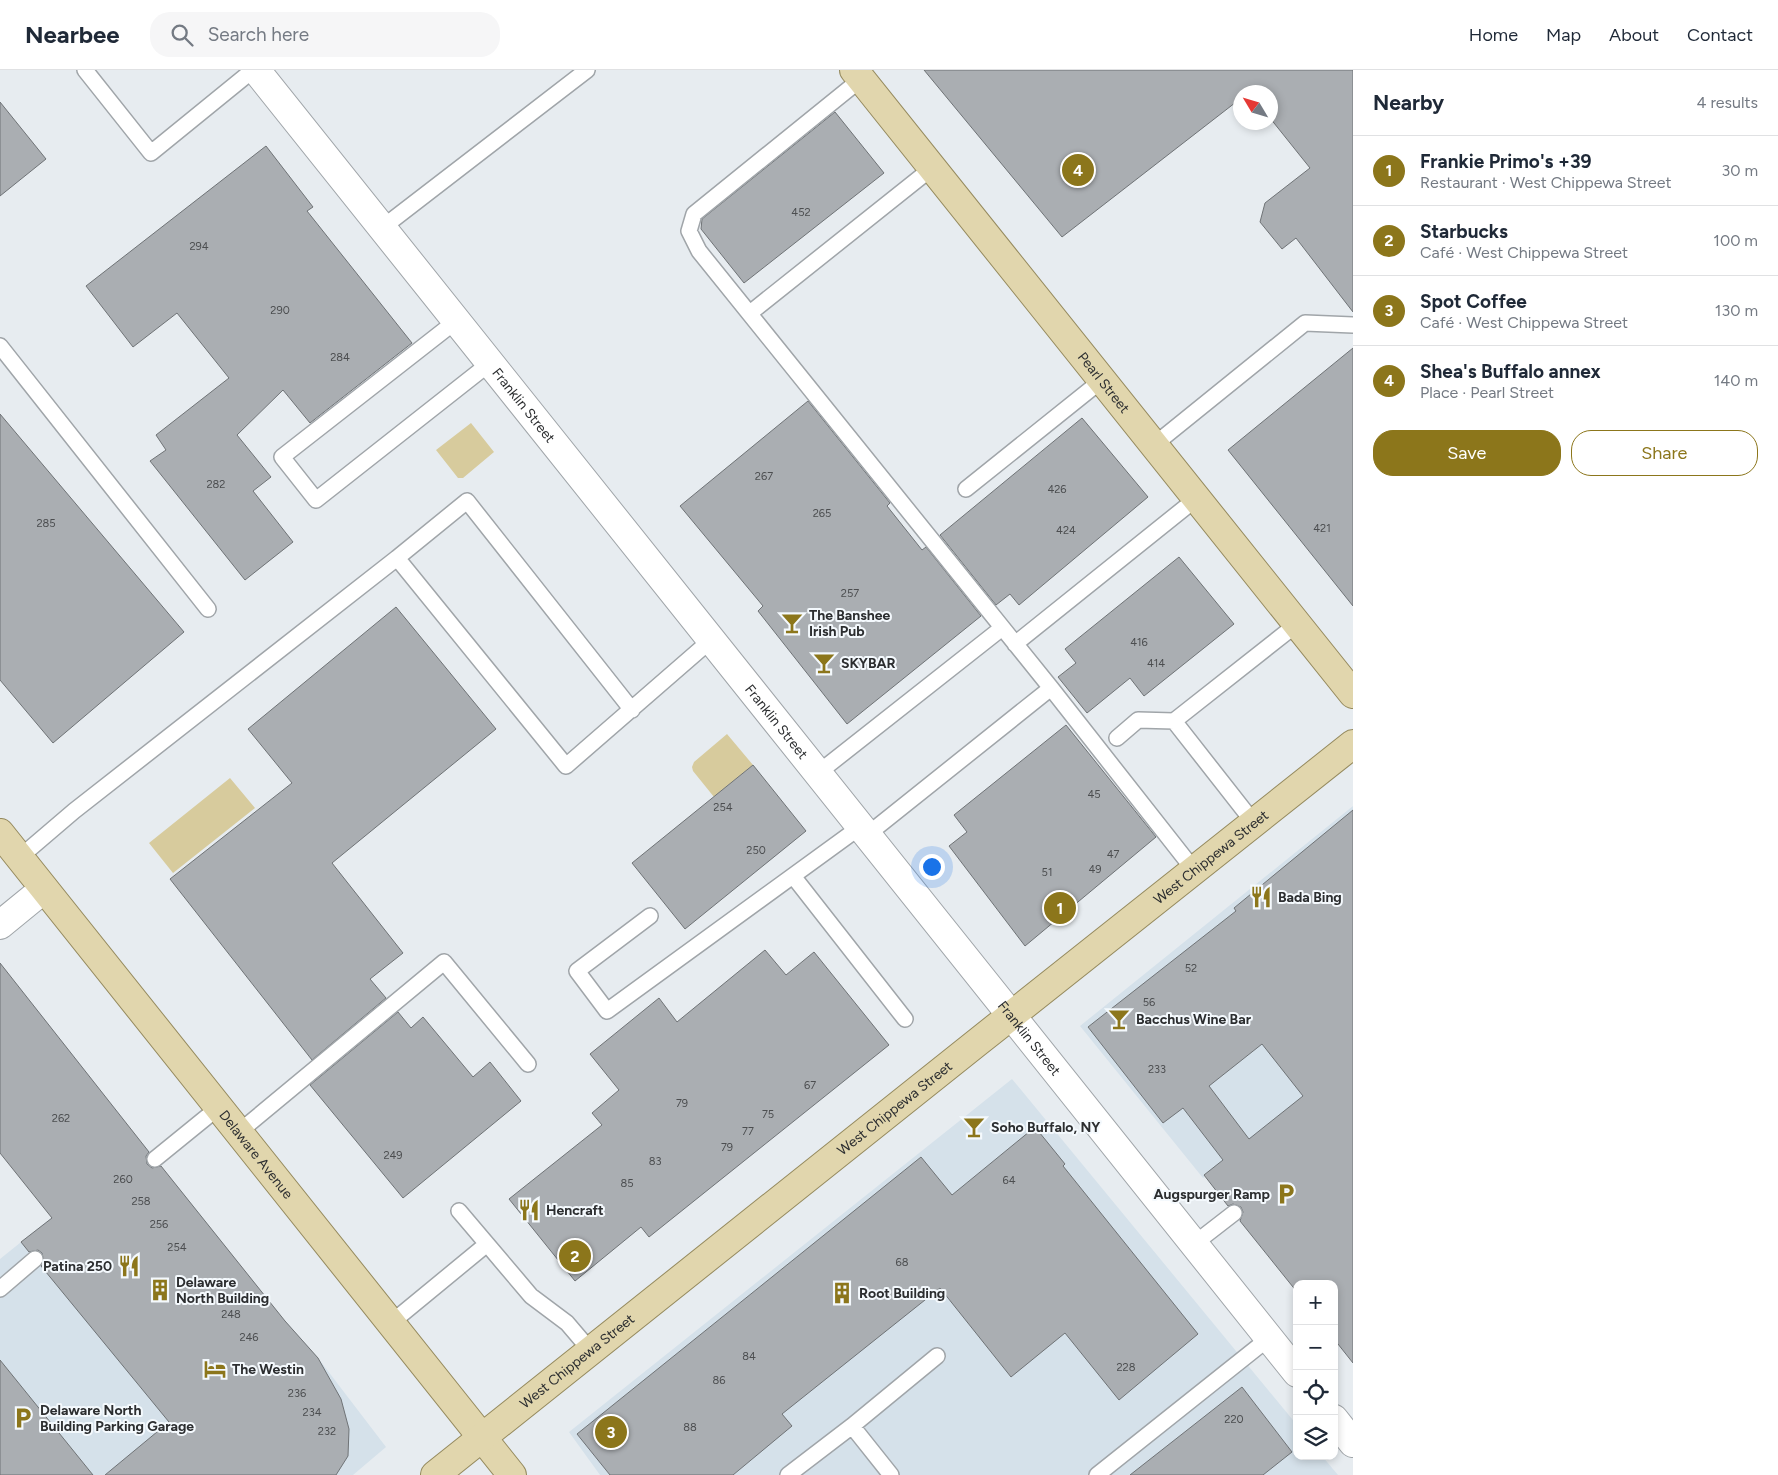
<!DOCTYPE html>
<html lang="en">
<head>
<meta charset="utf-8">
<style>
  :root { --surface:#fff; --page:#f6f6f7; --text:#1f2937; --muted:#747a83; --line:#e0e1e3; --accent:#8c761b }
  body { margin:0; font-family:Figtree,sans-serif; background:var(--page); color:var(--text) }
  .controls { position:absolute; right:15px; bottom:15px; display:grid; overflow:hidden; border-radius:10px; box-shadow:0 2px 8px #0003 }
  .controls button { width:45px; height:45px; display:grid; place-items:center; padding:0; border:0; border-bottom:1px solid var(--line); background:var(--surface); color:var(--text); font:25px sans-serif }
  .compass { position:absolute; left:1233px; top:15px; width:45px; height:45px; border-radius:50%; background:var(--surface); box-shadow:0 2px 8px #0003; rotate:308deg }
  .you { position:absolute; left:931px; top:796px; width:18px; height:18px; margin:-12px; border:4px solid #fff; border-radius:50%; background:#1a73e8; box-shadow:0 0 0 8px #1a73e833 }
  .badge { display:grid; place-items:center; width:32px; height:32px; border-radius:50%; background:var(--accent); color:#fff; font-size:16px; font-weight:700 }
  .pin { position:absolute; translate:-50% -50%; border:2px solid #fff; box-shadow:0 1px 5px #0006 }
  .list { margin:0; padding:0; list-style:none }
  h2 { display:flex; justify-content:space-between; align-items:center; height:65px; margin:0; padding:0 20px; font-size:21px }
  h2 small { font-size:16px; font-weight:400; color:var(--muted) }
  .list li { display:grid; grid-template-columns:32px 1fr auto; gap:15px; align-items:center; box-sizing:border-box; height:70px; padding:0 20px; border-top:1px solid var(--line) }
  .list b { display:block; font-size:19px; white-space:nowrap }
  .list p { margin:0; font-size:16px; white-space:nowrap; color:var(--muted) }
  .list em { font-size:16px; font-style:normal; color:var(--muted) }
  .actions { display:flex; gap:10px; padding:15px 20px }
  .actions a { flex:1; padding:11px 0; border:1px solid var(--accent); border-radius:20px; text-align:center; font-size:18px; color:var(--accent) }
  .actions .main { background:var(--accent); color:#fff }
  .icon { flex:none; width:28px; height:28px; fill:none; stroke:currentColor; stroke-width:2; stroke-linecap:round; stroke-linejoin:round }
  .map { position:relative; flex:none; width:1353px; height:1405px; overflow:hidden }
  header { display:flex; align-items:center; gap:30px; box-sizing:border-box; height:70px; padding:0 25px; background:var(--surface); border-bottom:1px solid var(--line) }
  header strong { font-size:24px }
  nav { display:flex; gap:28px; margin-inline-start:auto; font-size:18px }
  .search { width:350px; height:45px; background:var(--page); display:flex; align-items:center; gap:12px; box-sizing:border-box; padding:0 18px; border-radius:20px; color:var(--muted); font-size:19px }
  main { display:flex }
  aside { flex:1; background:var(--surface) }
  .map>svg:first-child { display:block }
  .built { fill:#d5e1ea }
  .green { fill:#d7cb9d }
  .building { fill:#aaaeb2; stroke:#6f7376; fill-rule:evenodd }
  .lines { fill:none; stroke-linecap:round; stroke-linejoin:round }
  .service-casing { stroke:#a0a5a9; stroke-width:18 }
  .minor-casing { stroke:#a0a5a9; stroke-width:30 }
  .tertiary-casing { stroke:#a0a5a9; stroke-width:30 }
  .primary-casing { stroke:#958a5e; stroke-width:30 }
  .service { stroke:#fff; stroke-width:15 }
  .minor { stroke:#fff; stroke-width:28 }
  .tertiary { stroke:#fff; stroke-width:28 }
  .primary { stroke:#e1d6ad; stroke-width:28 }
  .labels { text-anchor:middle; stroke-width:4; stroke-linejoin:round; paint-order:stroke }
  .number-label { font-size:11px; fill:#4c4e50 }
  .street-label { font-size:14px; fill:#2c2e30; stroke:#f4f9fd }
  .poi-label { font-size:14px; font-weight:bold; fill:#2c2e30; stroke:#f4f9fd; text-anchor:start }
</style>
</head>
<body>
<header>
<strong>Nearbee</strong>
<div class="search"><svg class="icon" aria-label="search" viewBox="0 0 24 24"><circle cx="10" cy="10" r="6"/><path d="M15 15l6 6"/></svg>Search here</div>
<nav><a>Home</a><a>Map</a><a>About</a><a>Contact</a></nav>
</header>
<main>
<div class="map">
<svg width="1353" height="1405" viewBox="0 0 1353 1405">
  <rect width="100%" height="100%" fill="#e7ecf0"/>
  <!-- built -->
  <path class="built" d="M1353,736V987L1203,1108L1080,956Z
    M1012,1009L1297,1355V1386H1322L1338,1405H600L569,1362Z
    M143,1074L285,1251L318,1288L386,1377L353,1405H93L0,1290V1189Z"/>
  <!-- green -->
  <path class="green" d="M471,353L494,382L463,408H458L436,380Z
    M727,664L753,695L714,727L693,701L692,697L694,692Z
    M230,708L255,738L173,803L149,773Z"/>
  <!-- building -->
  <path class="building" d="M924,0H1353V242L1296,168L1282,179L1260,152L1265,133L1310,98L1270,48V22H1240V29L1062,167Z
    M0,32L46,89L0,126Z
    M835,42L884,103L744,213L701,159L702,149Z
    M266,76L313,137L307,141L412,273L310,353L283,320L237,365L271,407L253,421L293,472L245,510L150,391L166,380L156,365L229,308L177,243L133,277L86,216Z
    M1353,278V536L1228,380Z
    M808,331L890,433L887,436L922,480L926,477L981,546L847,654L758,541L763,536L680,436Z
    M0,344L184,562L53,673L0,610Z
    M1082,348L1148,427L1019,535L1010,524L996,535L940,465Z
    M1179,487L1234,554L1144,626L1130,608L1087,643L1058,607L1076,593L1065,579Z
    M396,537L496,659L332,793L403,883L370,909L386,928L312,990L170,809L292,713L248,659Z
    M1066,655L1156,767L1025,876L949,776L967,762L954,745Z
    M753,695L806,761L685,859L632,793Z
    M1353,740V1293L1334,1269V1214H1297V1222L1240,1151L1243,1142L1241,1137L1233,1134L1228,1136L1204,1105L1223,1090L1183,1038L1163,1053L1088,957L1236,841L1234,838ZM1262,974L1303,1026L1249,1069L1209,1016Z
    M765,880L786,905L814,882L889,975L649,1167L641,1157L575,1211L509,1129L602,1055L592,1043L619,1020L590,984L659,928L677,952Z
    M0,893L149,1082L146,1086L147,1094L152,1098L161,1096L285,1251L318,1288L341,1329L349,1359L348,1386L336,1405H105L169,1352L41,1196L44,1192L42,1183L38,1180L29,1182L21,1172L52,1148L0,1083Z
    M398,942L411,958L423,947L473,1007L490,992L521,1031L403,1128L310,1015Z
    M1035,1057L1065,1094L1063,1096L1198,1264L1119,1330L1065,1263L1011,1307L940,1218L782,1344L792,1356L733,1405H610L577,1364L921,1087L952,1125Z
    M0,1290L93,1405H0Z
    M1242,1317L1292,1382L1263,1405H1130Z"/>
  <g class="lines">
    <!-- service casing -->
    <g class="service-casing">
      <path id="service" d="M85,0L151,83L253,0
        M861,9L694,144L689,161L699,181L1051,618L1194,800
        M382,158L587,0
        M750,243L932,98
        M456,251L282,387L316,430L490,293
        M0,276L208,539
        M1154,375L1305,253L1353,255
        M966,419L1102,310
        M1015,574L1197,428
        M632,640L467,431L397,488L566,696L711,570
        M1117,668L1138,650L1174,651
        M818,703L1002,558
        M1254,753L1174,651L1297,554
        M867,765L1051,618
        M19,788L74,741L397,488
        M793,806L905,949
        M650,846L577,901L607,941L860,757
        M239,1062L444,892L528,994
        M155,1089L219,1037
        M459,1141L487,1174
        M1194,1174L1234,1143
        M0,1219L35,1189
        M391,1253L487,1174L531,1226L567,1253L590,1280
        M852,1356L937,1286
        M788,1405L852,1356L891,1405
        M1097,1405L1269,1268"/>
    </g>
    <!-- minor casing -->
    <g class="minor-casing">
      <path id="minor" d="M0,855L44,819"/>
    </g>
    <!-- tertiary casing -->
    <g class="tertiary-casing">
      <g id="tertiary">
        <path id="s1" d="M256,0L1297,1303"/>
        <path d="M1334,1349L1353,1373"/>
      </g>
    </g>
    <!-- primary casing -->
    <g class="primary-casing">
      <g id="primary">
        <path id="s2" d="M854,0L1353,624"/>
        <path id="s3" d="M0,763L512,1405"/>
        <path id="s4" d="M435,1405C740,1159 1047,918 1353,674"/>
      </g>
    </g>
    <!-- service -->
    <use href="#service" class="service"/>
    <!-- minor -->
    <use href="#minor" class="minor"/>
    <!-- tertiary -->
    <use href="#tertiary" class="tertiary"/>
    <!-- primary -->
    <use href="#primary" class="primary"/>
  </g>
  <!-- icons -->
  <defs>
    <g id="bar-bare" transform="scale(1.725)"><path d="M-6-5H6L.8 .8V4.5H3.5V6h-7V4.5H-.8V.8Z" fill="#8c761b" stroke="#f4f9fd" stroke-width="2.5" paint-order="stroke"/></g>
    <g id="restaurant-bare" transform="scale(1.725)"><path d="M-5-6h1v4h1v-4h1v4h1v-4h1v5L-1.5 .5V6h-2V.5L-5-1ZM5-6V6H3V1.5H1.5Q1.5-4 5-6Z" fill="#8c761b" stroke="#f4f9fd" stroke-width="2.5" paint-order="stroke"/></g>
    <g id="parking-bare" transform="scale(1.725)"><path d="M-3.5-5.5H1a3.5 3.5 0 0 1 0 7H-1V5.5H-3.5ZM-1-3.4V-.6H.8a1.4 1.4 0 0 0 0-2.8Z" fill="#8c761b" stroke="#f4f9fd" stroke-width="2.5" paint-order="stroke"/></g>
    <g id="building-bare" transform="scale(1.725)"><path d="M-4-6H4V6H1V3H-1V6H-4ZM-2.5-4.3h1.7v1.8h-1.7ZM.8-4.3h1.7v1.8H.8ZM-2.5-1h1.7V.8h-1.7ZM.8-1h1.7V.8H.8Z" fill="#8c761b" stroke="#f4f9fd" stroke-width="2.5" paint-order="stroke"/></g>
    <g id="hotel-bare" transform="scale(1.725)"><path d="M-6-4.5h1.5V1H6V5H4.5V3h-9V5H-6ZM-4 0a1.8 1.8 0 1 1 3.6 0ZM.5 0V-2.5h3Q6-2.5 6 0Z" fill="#8c761b" stroke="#f4f9fd" stroke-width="2.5" paint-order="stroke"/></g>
  </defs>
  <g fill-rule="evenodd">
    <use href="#bar-bare" x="792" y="553"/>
    <use href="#bar-bare" x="824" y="593"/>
    <use href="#restaurant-bare" x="1261" y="827"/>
    <use href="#bar-bare" x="1119" y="949"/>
    <use href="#bar-bare" x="974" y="1057"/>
    <use href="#parking-bare" x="1286" y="1124"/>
    <use href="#restaurant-bare" x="529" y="1140"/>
    <use href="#restaurant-bare" x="129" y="1196"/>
    <use href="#building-bare" x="160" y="1220"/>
    <use href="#building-bare" x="842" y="1223"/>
    <use href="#hotel-bare" x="215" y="1299"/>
    <use href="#parking-bare" x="23" y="1348"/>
  </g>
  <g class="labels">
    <!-- number labels -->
    <g class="number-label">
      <text x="801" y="146">452</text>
      <text x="199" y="180">294</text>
      <text x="280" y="244">290</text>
      <text x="340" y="291">284</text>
      <text x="764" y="410">267</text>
      <text x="216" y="418">282</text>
      <text x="1057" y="423">426</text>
      <text x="822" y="447">265</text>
      <text x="46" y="457">285</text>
      <text x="1322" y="462">421</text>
      <text x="1066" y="464">424</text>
      <text x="850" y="527">257</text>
      <text x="1139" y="576">416</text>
      <text x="1156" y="597">414</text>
      <text x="1094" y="728">45</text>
      <text x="723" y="741">254</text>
      <text x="756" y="784">250</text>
      <text x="1113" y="788">47</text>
      <text x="1095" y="803">49</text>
      <text x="1047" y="806">51</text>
      <text x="1191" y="902">52</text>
      <text x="1149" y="936">56</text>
      <text x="1157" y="1003">233</text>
      <text x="810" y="1019">67</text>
      <text x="682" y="1037">79</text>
      <text x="768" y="1048">75</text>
      <text x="61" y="1052">262</text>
      <text x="748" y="1065">77</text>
      <text x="727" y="1081">79</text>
      <text x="393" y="1089">249</text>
      <text x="655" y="1095">83</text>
      <text x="123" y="1113">260</text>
      <text x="1009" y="1114">64</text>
      <text x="627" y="1117">85</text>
      <text x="141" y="1135">258</text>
      <text x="159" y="1158">256</text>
      <text x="177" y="1181">254</text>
      <text x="902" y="1196">68</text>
      <text x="231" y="1248">248</text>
      <text x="249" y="1271">246</text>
      <text x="749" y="1290">84</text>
      <text x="1126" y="1301">228</text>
      <text x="719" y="1314">86</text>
      <text x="297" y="1327">236</text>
      <text x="312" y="1346">234</text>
      <text x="1234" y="1353">220</text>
      <text x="690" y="1361">88</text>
      <text x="327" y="1365">232</text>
    </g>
    <!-- street labels -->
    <g class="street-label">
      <text dy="5" stroke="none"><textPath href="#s2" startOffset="400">Pearl Street</textPath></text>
      <text dy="5" stroke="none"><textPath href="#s1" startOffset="429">Franklin Street</textPath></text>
      <text dy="5" stroke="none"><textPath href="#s1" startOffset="834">Franklin Street</textPath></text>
      <text dy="5" stroke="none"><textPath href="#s4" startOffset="992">West Chippewa Street</textPath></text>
      <text dy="5" stroke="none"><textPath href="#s1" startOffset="1239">Franklin Street</textPath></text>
      <text dy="5" stroke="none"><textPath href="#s4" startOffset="588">West Chippewa Street</textPath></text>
      <text dy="5" stroke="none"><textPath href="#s3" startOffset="411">Delaware Avenue</textPath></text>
      <text dy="5" stroke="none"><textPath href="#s4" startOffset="182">West Chippewa Street</textPath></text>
    </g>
    <!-- poi labels -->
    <g class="poi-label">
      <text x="809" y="550">The Banshee<tspan x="809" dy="16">Irish Pub</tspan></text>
      <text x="841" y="598">SKYBAR</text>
      <text x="1278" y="832">Bada Bing</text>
      <text x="1136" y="954">Bacchus Wine Bar</text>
      <text x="991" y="1062">Soho Buffalo, NY</text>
      <text x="1270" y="1129" text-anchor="end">Augspurger Ramp</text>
      <text x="546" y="1145">Hencraft</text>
      <text x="112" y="1201" text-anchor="end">Patina 250</text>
      <text x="176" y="1217">Delaware<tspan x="176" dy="16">North Building</tspan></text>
      <text x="859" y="1228">Root Building</text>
      <text x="232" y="1304">The Westin</text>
      <text x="40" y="1345">Delaware North<tspan x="40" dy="16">Building Parking Garage</tspan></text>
    </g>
  </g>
</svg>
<div class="controls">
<button>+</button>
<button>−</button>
<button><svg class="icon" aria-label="locate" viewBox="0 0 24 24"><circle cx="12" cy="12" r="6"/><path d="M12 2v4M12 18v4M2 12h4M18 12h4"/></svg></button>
<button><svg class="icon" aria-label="layers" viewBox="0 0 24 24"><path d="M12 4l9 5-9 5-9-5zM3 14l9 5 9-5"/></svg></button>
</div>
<svg class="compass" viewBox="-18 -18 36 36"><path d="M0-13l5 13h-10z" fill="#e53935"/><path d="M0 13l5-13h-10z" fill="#747a83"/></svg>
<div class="you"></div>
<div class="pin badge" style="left:1060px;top:838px">1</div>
<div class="pin badge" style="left:575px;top:1186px">2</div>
<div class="pin badge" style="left:611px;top:1362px">3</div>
<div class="pin badge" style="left:1078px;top:100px">4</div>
</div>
<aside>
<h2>Nearby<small>4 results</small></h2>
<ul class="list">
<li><span class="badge">1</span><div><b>Frankie Primo's +39</b><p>Restaurant · West Chippewa Street</p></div><em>30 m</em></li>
<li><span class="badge">2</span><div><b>Starbucks</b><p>Café · West Chippewa Street</p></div><em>100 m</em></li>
<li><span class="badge">3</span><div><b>Spot Coffee</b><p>Café · West Chippewa Street</p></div><em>130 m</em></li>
<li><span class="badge">4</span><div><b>Shea's Buffalo annex</b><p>Place · Pearl Street</p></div><em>140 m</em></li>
</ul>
<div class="actions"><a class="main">Save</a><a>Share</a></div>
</aside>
</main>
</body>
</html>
